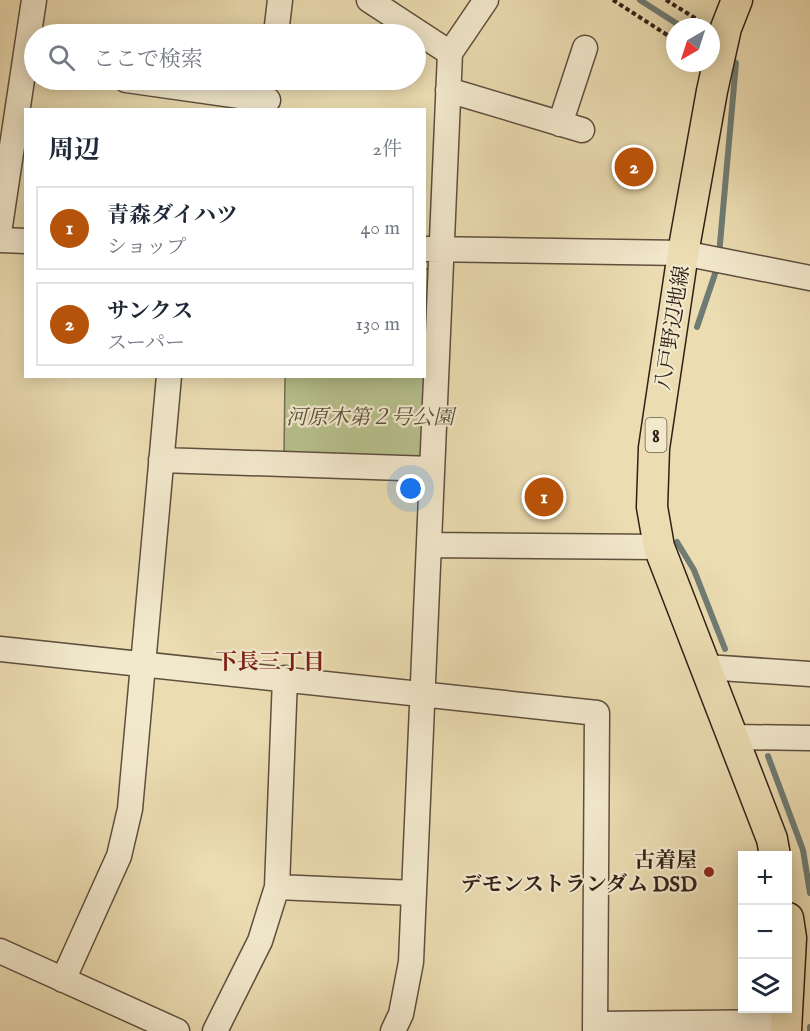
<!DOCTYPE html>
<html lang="ja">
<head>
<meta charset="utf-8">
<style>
  :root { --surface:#fff; --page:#f2f2f3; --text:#1f2937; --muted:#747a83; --line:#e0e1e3; --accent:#b45309 }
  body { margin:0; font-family:"IM FELL English","Noto Serif JP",serif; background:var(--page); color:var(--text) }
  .controls { position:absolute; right:18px; bottom:18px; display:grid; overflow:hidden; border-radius:0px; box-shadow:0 3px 15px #0003 }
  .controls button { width:54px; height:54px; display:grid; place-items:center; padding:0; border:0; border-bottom:2px solid var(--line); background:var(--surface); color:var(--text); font:30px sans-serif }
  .compass { position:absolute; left:666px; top:18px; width:54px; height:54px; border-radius:50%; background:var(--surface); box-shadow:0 3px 15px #0003; rotate:219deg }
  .you { position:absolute; left:411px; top:489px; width:21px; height:21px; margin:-15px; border:4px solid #fff; border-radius:50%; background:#1a73e8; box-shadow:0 0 0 9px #1a73e833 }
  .badge { display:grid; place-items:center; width:39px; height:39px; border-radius:50%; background:var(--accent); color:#fff; font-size:20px; font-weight:700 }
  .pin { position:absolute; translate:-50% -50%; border:3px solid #fff; box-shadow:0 2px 6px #0006 }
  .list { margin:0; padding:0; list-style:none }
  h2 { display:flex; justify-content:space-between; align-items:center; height:78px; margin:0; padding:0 24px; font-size:26px }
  h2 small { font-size:20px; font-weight:400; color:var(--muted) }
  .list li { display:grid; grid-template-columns:39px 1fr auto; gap:18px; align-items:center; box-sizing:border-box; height:84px; margin:0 12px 12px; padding:0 12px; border:2px solid var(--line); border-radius:0px }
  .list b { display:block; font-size:22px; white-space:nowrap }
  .list p { margin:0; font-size:20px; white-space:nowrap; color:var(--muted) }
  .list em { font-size:20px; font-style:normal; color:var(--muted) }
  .icon { flex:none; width:33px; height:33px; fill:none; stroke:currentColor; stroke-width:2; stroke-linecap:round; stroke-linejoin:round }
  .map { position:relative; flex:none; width:810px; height:1031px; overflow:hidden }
  .search { position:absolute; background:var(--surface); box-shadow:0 3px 15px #0003; left:24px; top:24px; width:402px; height:66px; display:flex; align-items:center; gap:15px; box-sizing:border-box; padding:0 21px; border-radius:33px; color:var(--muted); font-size:22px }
  .panel { position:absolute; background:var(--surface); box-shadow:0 3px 15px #0003; left:24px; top:108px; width:402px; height:270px; border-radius:0px }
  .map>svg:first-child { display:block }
  .green { fill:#b6c08c; stroke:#737052; stroke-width:1.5 }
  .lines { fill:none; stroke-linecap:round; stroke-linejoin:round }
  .stream { stroke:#6f7c74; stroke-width:6 }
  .minor-casing { stroke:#5f4f3e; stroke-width:27 }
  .major-casing { stroke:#302018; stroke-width:33 }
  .path { stroke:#302018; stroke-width:4; stroke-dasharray:4.5 3; stroke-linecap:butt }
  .minor { stroke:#f2e8cc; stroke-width:24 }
  .major { stroke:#ebdcb1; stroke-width:30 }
  .poi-dot { fill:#8f2418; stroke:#f2e8cc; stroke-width:2 }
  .labels { text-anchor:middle; stroke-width:4.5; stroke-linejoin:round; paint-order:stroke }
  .shield { fill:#f2e8cc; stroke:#6a5c4e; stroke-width:1.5 }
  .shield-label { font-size:20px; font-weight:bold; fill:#302018 }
  .street-label { font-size:21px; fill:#302018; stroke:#f2e8cc }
  .park-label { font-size:21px; font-style:italic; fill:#58503b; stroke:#f2e8cc }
  .poi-label { font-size:21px; font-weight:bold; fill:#302018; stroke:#f2e8cc; text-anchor:end }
  .neighbourhood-label { font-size:22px; font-weight:bold; fill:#7a1f14; stroke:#f2e8cc }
</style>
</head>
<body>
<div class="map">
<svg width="810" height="1031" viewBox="0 0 810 1031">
  <rect width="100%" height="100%" fill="#ebdcb1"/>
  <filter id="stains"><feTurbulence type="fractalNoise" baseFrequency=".00333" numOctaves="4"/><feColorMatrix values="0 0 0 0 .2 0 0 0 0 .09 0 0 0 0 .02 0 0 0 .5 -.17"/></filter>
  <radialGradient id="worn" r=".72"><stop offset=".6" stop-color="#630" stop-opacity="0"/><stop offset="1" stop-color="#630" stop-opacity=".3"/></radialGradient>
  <!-- green -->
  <path class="green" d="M425,269H431L424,460L284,456L285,377L424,376Z"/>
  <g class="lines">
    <!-- stream -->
    <path class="stream" d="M640,0L682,27
      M719,255L736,63L729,58
      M697,327L718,265
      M677,542L694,570L725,649
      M768,756L803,850L810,893
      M810,1031V1027"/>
    <!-- minor casing -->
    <g class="minor-casing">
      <path id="minor" d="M369,0L450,53
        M276,34L280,0
        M126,80L268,100
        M448,90L582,130
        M560,124L585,48
        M0,226L34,0
        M0,240L26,241
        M425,249L683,253L810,278
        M161,460L432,469
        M429,545L659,547
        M0,649L597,713L595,1031
        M706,667L810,674
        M734,737L810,738
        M277,887L414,893
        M0,951L177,1031
        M63,980L119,856L130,809L169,376
        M596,1024L787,1022
        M215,1031L260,941L277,887L285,678
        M393,1031L401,1014L411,962L450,53L486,0"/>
    </g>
    <!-- major casing -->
    <g class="major-casing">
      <path id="major" d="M737,0L726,28L712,91L683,253L654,448L652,507L659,547L673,583L772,839L775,856
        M786,1031L791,938L788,918"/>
    </g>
    <!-- path -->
    <path class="path" d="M613,0L675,40
      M666,0L703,23"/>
    <!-- minor -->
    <use href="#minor" class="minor"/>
    <!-- major -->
    <use href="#major" class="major"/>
  </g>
  <!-- markers -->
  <circle class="poi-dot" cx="709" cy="872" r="6"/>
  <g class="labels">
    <!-- shield labels -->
    <rect class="shield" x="645.5" y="418" width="21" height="34" rx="4.5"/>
    <g class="shield-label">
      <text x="656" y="442">8</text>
    </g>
    <!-- street labels -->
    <g class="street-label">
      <text transform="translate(672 328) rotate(-81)" y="7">八戸野辺地線</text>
    </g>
    <!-- park labels -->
    <g class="park-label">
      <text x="370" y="424">河原木第２号公園</text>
    </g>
    <!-- poi labels -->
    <g class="poi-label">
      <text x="697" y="867">古着屋<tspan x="697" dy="24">デモンストランダム DSD</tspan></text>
    </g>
    <!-- neighbourhood labels -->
    <g class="neighbourhood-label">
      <text x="270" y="669">下長三丁目</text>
    </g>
  </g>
  <rect width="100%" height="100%" filter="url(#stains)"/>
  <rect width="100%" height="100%" fill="url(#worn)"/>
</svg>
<div class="controls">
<button>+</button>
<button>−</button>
<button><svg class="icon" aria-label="layers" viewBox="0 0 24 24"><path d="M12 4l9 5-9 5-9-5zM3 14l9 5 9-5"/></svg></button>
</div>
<svg class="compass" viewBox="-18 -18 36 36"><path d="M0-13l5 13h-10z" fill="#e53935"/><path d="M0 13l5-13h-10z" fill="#747a83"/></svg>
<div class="you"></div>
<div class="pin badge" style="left:544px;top:497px">1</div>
<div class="pin badge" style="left:634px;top:167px">2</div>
<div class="search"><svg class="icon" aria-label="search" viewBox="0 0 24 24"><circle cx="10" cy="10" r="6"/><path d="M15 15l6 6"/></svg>ここで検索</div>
<section class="panel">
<h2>周辺<small>2件</small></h2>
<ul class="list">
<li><span class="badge">1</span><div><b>青森ダイハツ</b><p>ショップ</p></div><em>40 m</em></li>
<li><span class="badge">2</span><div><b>サンクス</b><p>スーパー</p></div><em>130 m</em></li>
</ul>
</section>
</div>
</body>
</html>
